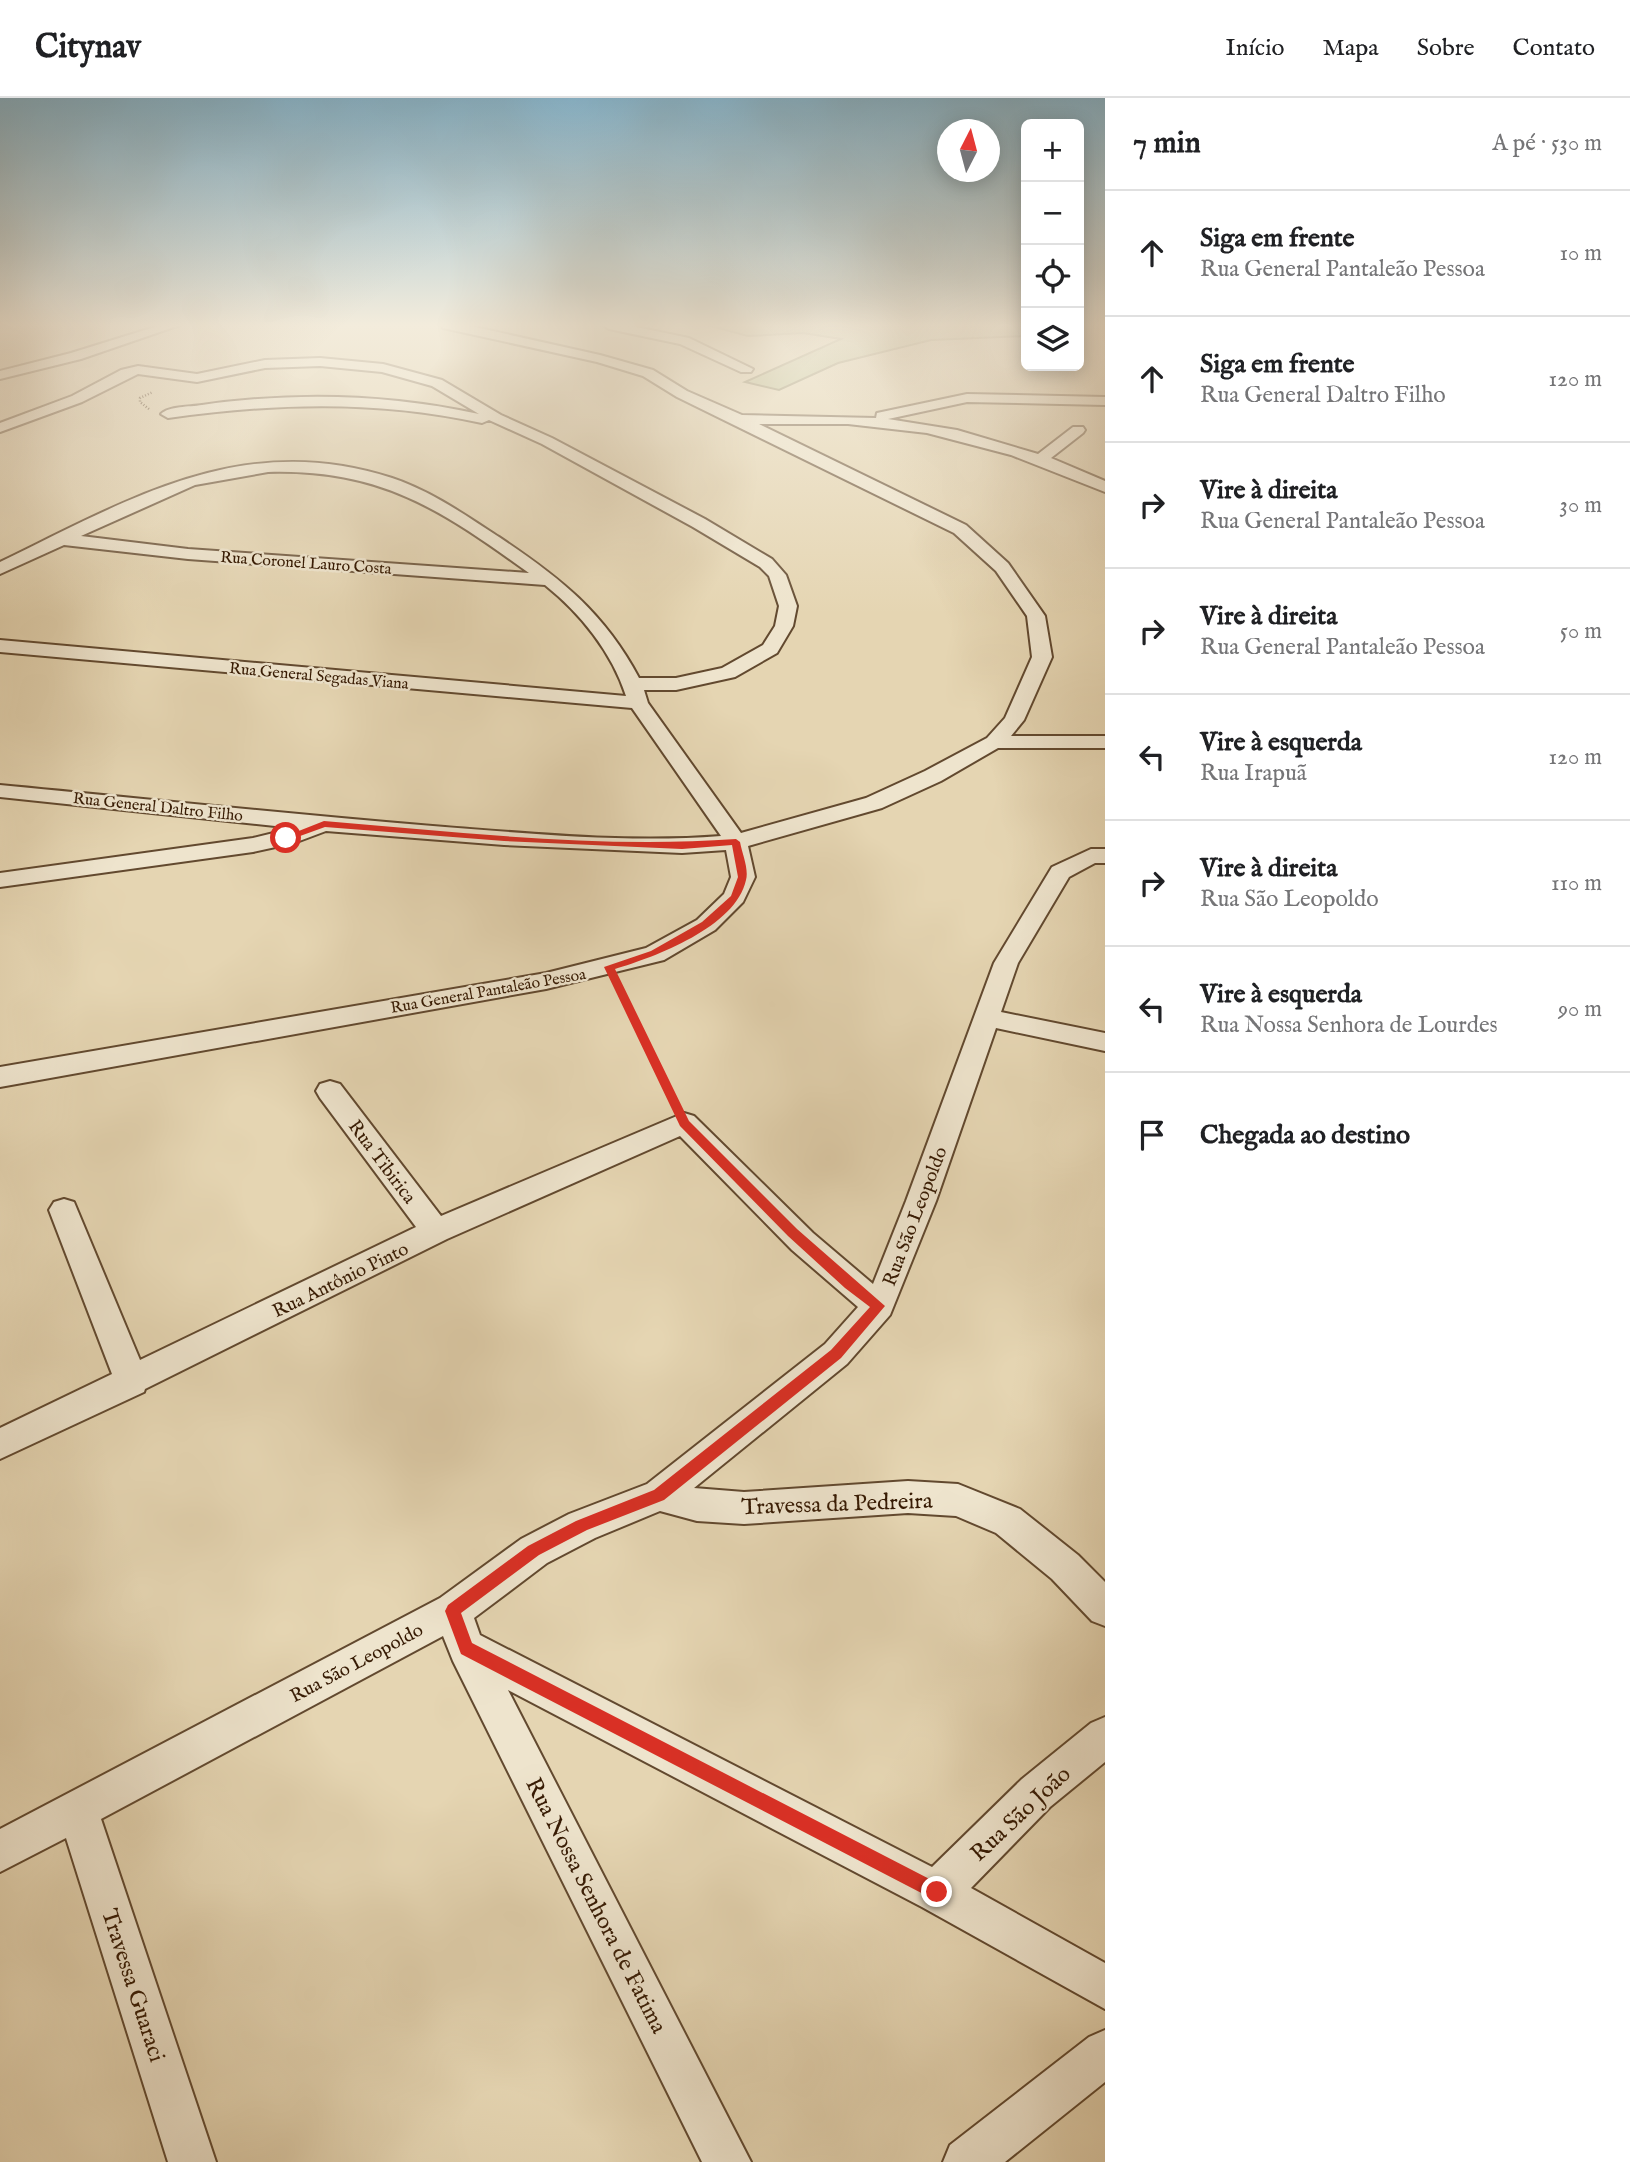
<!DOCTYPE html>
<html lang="pt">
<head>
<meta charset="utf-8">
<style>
  :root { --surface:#fff; --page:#f6f6f6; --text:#202124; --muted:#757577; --line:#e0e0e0 }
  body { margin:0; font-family:"IM FELL English",serif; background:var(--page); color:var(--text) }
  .controls { position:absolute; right:21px; top:21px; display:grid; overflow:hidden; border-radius:10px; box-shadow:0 4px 18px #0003 }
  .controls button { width:63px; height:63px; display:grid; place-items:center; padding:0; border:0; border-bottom:2px solid var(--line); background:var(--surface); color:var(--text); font:35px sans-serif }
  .compass { position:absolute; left:937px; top:21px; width:63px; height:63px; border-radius:50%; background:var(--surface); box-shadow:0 4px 18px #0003; rotate:6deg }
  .stop { position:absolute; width:21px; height:21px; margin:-16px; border:5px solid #d93025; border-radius:50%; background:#fff }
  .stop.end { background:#d93025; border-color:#fff; box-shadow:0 2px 7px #0008 }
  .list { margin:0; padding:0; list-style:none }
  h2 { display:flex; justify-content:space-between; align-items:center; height:91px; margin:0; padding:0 28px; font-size:30px }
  h2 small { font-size:23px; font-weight:400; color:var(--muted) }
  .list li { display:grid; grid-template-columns:46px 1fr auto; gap:21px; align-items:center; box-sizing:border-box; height:126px; padding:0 28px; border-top:2px solid var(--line) }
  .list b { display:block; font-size:26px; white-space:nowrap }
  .list p { margin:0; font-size:23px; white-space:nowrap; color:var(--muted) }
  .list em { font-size:23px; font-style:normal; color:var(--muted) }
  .icon { flex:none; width:38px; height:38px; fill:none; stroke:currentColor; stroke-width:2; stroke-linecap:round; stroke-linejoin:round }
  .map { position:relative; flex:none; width:1105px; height:2064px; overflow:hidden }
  header { display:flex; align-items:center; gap:42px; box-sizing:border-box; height:98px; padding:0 35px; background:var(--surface); border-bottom:2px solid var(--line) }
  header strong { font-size:33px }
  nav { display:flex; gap:38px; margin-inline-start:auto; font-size:24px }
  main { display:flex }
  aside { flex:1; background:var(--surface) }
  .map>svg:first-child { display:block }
  .green { fill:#b6bd8a; stroke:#766c46; stroke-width:2 }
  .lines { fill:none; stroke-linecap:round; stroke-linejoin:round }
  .street-casing { stroke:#62492f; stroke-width:4 }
  .path-far1 { stroke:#361a03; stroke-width:2.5; stroke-dasharray:1 2; stroke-linecap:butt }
  .path { stroke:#361a03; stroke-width:3.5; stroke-dasharray:2 3.5; stroke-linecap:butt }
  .street { fill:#eee4cd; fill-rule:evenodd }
  .route { fill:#d93025 }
  .labels { text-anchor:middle; stroke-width:5; stroke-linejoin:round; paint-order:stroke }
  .far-street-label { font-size:16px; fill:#361a03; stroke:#eee4cd }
  .street-label { font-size:19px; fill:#361a03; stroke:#eee4cd }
  .near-street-label { font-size:23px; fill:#361a03; stroke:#eee4cd }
</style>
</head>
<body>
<header>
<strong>Citynav</strong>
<nav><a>Início</a><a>Mapa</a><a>Sobre</a><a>Contato</a></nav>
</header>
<main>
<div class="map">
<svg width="1105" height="2064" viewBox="0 0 1105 2064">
  <rect width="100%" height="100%" fill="#e5d5b2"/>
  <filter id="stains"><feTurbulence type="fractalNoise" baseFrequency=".00286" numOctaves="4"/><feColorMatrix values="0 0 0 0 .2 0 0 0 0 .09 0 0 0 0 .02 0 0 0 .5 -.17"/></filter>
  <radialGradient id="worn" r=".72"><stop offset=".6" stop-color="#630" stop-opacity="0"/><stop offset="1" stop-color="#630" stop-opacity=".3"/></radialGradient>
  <!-- green -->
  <path class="green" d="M707,227H1026V238L931,242L838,265L779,292L745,284L841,241L803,235L748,238Z"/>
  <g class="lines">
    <!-- street casing -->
    <g class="street-casing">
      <path id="street" d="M161,227H180L81,261L0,281V273L71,255Z
        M442,227H466L600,257L653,272L687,293L742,317L876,320L877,315L967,296L1105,299V307L967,304L888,321L957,332L1038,356L1073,329H1083L1085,332L1083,335L1051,360L1105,383V394L1011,357L927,335L848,326H759L966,427L1008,465L1045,518L1052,559L1024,622L1011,638H1105V650H998L941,683L882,710L748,748L755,779L743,804L715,832L664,862L546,891L0,989V969L546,875L646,850L697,822L724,796L731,779L726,752L682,755L504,747L326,733L294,745L253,754L0,789V775L253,740L294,730L0,699V687C148,701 296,717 445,729C536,736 630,745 721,738L632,610L0,554V542L626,598C612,554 580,515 545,487L188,461L64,447L0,476V464C128,402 244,331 392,380C431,393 465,417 499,439C559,479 604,514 639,580H676L722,570L763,547L775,528L779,508L769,478L760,469L693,429L542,346L489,322L482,325C377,302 274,305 168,320L161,316C169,308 189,309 202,307C294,294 387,296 479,316L432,288L382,274L320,268L265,270L197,284L138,276L82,304L0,334V325L72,298L121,272L138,268L197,276L265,262L320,260L383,266L442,282L501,317L552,340L705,421L772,461L786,477L797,508L793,528L777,555L735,579L676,592H644L648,605L741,735L866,700L925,673L987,640L1005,620L1032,559L1027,518L996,473L954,435L677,299L643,278L597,264L443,230ZM268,374C381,371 440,411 529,475L188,451L81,438L195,387Z
        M603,227H627L689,240L753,271L751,274H741L680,246L609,231Z
        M1091,751H1105V765H1095L1069,779L1018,865L1001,914L1105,935V953L996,930L936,1103L890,1217L847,1266L694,1390L744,1394L908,1383L958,1386L1020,1411L1078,1457L1105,1484V1528L1092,1523L1052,1481L996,1435L956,1418L908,1415L744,1426L697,1423L660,1413L595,1440L547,1465L474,1520L480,1537L932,1769L1022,1681L1091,1625L1105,1619V1664L1050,1709L971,1790L1105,1865V1911L922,1809L508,1592L751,2064H702L453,1563L443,1538L101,1721L216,2064H168L66,1740L0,1774V1731L440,1500L521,1441L569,1416L647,1386L825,1246L858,1209L792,1152L680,1038L447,1141L145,1291L144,1294L0,1361V1330L112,1276L49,1112L54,1104L64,1101L74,1104L140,1262L416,1129L320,1000L316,993L320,986L330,983L340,986L441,1118L684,1015L694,1018L813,1135L873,1186L906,1103L994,865L1052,769Z
        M1105,1932V1984L1005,2064H943L950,2047L1089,1939Z"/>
    </g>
    <!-- path-far1 -->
    <path class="path-far1" d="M149,311L140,304V300L153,294"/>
    <!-- path -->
    <path class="path" d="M618,887L675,1006"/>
    <!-- street -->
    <use href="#street" class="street"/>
  </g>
  <!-- sky -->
  <linearGradient id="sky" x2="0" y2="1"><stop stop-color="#87b6ce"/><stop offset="0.44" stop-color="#f3ecdc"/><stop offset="1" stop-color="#f3ecdc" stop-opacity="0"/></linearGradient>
  <rect width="1105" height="516" fill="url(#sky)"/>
  <!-- route -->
  <path class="route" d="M324,723C460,734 599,751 736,741L740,744C742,755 749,771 746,782C736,829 655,859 615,871L689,1023L797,1131L885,1208L841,1260L664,1402L587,1432L539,1457L461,1515L472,1545L943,1788L945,1794L943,1800L937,1803L931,1800L461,1556L445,1513L448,1507L528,1448L576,1423L654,1392L831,1252L870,1209L845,1190L788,1138L680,1028L604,869L651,853L702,824L731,798L738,779L732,747L682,751L504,743L325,729L289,742L281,740Z"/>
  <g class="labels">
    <!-- far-street labels -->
    <g class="far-street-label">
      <text transform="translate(306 464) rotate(4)" y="6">Rua Coronel Lauro Costa</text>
      <text transform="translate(319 577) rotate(5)" y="6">Rua General Segadas Viana</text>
      <text transform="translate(158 708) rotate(6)" y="6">Rua General Daltro Filho</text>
      <text transform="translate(488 892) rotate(-10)" y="6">Rua General Pantaleão Pessoa</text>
    </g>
    <!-- street labels -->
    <g class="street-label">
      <text transform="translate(383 1063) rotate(53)" y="7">Rua Tibirica</text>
      <text transform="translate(914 1118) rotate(-69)" y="7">Rua São Leopoldo</text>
      <text transform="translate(340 1181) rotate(-26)" y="7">Rua Antônio Pinto</text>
      <text transform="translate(356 1564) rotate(-28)" y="7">Rua São Leopoldo</text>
    </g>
    <!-- near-street labels -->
    <g class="near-street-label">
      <text transform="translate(837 1405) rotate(-2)" y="8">Travessa da Pedreira</text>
      <text transform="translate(1020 1715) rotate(-43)" y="8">Rua São João</text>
      <text transform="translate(597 1807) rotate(63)" y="8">Rua Nossa Senhora de Fatima</text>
      <text transform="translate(134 1887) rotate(72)" y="8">Travessa Guaraci</text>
    </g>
  </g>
  <rect width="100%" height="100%" filter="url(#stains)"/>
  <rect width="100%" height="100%" fill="url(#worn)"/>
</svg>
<div class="controls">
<button>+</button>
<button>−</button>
<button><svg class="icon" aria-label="locate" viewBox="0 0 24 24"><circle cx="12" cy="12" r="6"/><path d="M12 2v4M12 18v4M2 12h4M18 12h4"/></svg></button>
<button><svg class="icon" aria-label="layers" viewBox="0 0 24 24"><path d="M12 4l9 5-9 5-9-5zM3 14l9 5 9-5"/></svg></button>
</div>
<svg class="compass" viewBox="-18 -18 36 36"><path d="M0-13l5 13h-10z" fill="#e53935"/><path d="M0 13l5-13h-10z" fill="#757577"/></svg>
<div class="stop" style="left:286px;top:740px"></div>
<div class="stop end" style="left:937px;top:1794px"></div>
</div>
<aside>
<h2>7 min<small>A pé · 530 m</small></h2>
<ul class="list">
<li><svg class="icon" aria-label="ahead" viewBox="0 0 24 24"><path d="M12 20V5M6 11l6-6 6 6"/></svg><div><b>Siga em frente</b><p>Rua General Pantaleão Pessoa</p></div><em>10 m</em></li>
<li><svg class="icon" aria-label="ahead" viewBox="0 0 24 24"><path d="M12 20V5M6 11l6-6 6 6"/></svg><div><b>Siga em frente</b><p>Rua General Daltro Filho</p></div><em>120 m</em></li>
<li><svg class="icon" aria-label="right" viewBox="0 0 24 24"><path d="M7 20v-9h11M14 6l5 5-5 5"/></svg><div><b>Vire à direita</b><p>Rua General Pantaleão Pessoa</p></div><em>30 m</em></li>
<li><svg class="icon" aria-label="right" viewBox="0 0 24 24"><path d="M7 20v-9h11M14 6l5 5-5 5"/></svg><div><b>Vire à direita</b><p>Rua General Pantaleão Pessoa</p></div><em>50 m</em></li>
<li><svg class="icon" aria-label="left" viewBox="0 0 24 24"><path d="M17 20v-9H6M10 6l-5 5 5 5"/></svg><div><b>Vire à esquerda</b><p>Rua Irapuã</p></div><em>120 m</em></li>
<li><svg class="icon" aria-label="right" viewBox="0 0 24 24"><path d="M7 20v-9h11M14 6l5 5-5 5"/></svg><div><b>Vire à direita</b><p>Rua São Leopoldo</p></div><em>110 m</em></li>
<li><svg class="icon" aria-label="left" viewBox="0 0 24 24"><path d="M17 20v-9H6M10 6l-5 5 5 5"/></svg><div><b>Vire à esquerda</b><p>Rua Nossa Senhora de Lourdes</p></div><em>90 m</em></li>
<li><svg class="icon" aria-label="arrive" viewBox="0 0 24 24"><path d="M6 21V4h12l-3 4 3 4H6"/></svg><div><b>Chegada ao destino</b></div></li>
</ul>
</aside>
</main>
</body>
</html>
